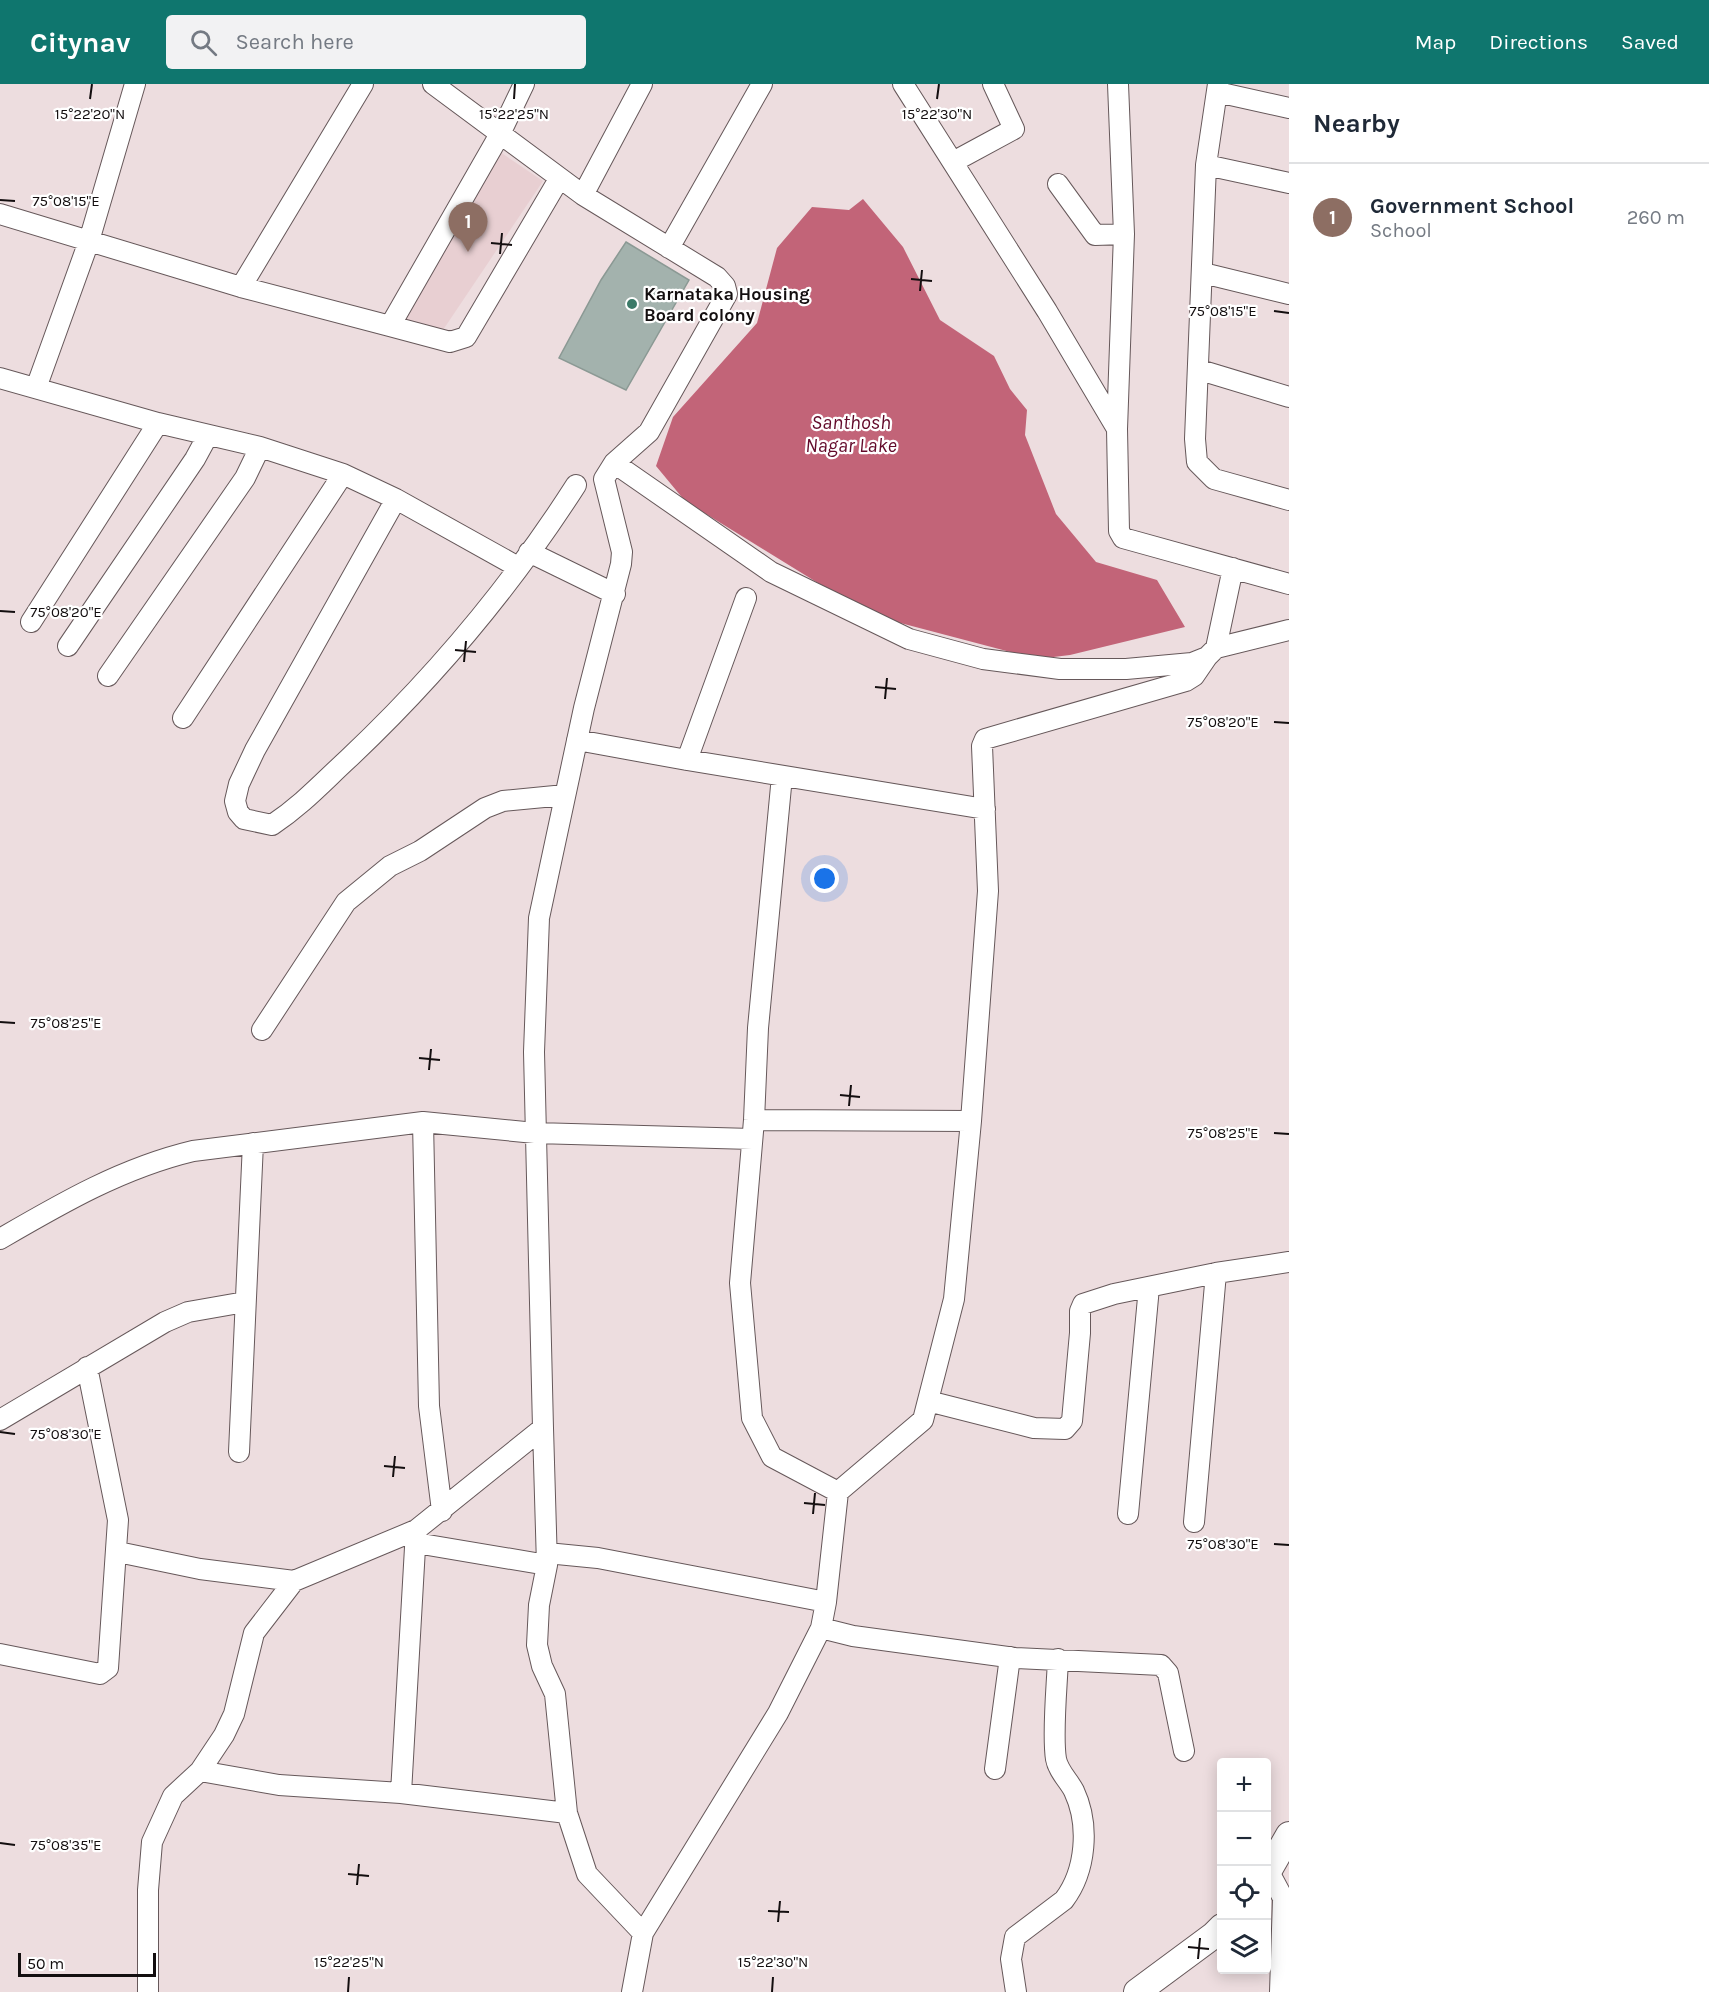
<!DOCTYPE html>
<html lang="en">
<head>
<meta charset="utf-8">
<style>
  :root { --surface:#fff; --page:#f2f2f3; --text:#1f2937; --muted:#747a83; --line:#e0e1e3; --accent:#0f766e }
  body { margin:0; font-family:Karla,sans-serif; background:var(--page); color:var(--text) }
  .controls { position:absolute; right:18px; bottom:18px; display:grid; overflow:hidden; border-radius:6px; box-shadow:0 3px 15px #0003 }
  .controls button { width:54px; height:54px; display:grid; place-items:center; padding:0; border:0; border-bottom:2px solid var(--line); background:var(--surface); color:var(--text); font:30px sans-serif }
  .scale { position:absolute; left:18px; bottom:15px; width:138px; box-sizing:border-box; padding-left:6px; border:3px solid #130e0f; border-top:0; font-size:16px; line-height:21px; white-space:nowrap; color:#130e0f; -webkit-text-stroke:4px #fff; paint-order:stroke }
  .you { position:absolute; left:825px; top:795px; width:21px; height:21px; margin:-15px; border:4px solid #fff; border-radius:50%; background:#1a73e8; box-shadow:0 0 0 9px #1a73e833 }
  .badge { display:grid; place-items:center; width:39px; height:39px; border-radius:50%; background:var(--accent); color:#fff; font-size:20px; font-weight:700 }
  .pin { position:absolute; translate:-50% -50px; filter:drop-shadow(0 2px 3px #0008) }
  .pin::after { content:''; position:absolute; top:32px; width:21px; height:18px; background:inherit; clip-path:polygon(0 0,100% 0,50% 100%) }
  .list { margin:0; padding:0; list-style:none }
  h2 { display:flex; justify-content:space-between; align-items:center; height:78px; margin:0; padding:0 24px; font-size:26px }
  h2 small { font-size:20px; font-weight:400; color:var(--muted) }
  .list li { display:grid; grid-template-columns:39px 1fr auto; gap:18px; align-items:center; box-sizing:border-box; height:108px; padding:0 24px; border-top:2px solid var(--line) }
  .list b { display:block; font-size:22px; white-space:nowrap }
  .list p { margin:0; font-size:20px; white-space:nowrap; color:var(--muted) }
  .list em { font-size:20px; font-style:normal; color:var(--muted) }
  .icon { flex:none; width:33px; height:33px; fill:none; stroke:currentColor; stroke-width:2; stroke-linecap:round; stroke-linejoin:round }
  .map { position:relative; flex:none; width:1289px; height:1908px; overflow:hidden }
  header { display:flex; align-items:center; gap:36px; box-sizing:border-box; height:84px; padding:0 30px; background:var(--accent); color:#fff }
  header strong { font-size:28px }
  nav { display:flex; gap:33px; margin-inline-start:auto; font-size:21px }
  .search { width:420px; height:54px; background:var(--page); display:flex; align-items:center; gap:15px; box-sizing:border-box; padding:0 21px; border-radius:6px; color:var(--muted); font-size:22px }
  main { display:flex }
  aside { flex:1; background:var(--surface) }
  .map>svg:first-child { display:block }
  .built { fill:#e8cfd2 }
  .water { fill:#c26478 }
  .building { fill:#a3b2ad; stroke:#8b9994; stroke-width:1.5 }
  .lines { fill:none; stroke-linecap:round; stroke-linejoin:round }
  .minor-casing { stroke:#66585a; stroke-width:22 }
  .tertiary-casing { stroke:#66585a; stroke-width:28 }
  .minor { stroke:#fff; stroke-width:20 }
  .tertiary { stroke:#fff; stroke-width:26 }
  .ticks { fill:none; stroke:#130e0f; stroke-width:2 }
  .poi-dot { fill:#3b7a68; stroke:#fff; stroke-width:2 }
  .labels { text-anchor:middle; stroke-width:4.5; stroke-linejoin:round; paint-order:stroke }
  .poi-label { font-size:18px; font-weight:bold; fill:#130e0f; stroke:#fff; text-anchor:start }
  .water-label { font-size:20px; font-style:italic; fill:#620929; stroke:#fff }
  .ticks-label { font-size:15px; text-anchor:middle; fill:#130e0f; stroke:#fff; stroke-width:4.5; stroke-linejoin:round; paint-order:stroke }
</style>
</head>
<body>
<header>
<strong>Citynav</strong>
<div class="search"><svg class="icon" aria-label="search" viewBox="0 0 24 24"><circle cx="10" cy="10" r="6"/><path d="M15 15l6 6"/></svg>Search here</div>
<nav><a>Map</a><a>Directions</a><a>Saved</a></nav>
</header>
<main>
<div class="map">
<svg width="1289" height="1908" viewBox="0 0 1289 1908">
  <rect width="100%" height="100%" fill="#eddddf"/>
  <!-- built -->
  <path class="built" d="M500,68L543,97L441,249L396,239Z"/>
  <!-- water -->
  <path class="water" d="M863,115L903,163L940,236L994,272L1010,305L1027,326L1025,351L1056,430L1096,478L1157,496L1185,543L1070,571L1037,575L889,536L852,520L685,417L656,382L673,333L757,239L777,164L812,123L849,126Z"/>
  <!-- building -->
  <path class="building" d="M626,158L689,196L626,306L559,274L601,196Z"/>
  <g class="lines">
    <!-- minor casing -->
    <g class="minor-casing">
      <path id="minor" d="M433,0L583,111L642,0
        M903,0L1047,227L1117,345L1119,447L1123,454L1289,500
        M1218,0L1206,81L1289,99
        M1217,8L1289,24
        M953,78L1014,45L993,0
        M1206,81L1195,355L1197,378L1214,395L1289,416
        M1058,100L1095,151L1124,150
        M0,130L241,203L390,242L500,50L524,0
        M669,164L762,0
        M1203,189L1289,210
        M241,203L363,0
        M390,242L450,258L466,253L559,95
        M1200,286L1289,313
        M0,294L158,339L260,363L343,390L396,415L518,483
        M36,304L89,157L135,0
        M1117,345L1124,150L1118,0
        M614,379L771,488L909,555L983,575L1060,585H1126L1192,579L1207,573L1216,564L1289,546
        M396,415L255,666L239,700L235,717L238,728L244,735L272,741C302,721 322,699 348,675C434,594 512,501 576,401
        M529,468L615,510
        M746,514L687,676L985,725
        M31,538L158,339
        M68,562L195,375L208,351
        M1216,564L1233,484
        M108,592L245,394L260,363
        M183,634L343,390
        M577,656L687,676
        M782,692L758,944L754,1036L740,1199L752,1334L772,1373L838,1408
        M262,946L346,818L390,782L420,767L485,724L503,717L565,711
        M754,1036L971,1037
        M423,1038L429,1322L442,1427
        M0,1155C62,1119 122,1084 193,1067L423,1038L535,1049L752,1055
        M928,1317L1034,1344L1065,1345L1072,1337L1080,1249V1227L1083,1220L1114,1210L1216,1189L1289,1178
        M0,1336L165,1238L188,1228L245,1218
        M543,1344L547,1481L539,1521L537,1561L542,1582L555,1610L567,1729L587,1790L643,1849
        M239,1368L253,1059
        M1128,1430L1149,1203
        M1194,1438L1216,1189
        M416,1459L547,1481
        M118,1468L200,1485L294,1497
        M547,1469L598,1474L826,1518
        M821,1544L853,1552L1015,1574L1161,1581L1168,1589L1184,1667
        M0,1570L100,1590L108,1584L118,1436L87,1283
        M995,1685L1010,1573
        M200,1687L279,1701L401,1709L567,1729
        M401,1709L416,1446
        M1269,1788L1283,1814L1280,1908
        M148,1908V1806L152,1758L173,1712L200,1687L224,1651L234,1630L254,1549L294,1497L416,1446L543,1344L534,968L539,834L584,624L621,480L622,468L604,395L614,379L649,348L727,210L725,202L717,193L583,111
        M632,1908L643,1849L778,1629L821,1544L826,1518L838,1408L923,1336L954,1215L971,1037L988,807L982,662L985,655L1186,597L1194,592L1207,573
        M1016,1908L1011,1875L1015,1853L1064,1816C1086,1787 1090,1741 1074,1707C1069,1697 1058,1687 1056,1675C1052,1650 1057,1602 1058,1575"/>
    </g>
    <!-- tertiary casing -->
    <g class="tertiary-casing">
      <path id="tertiary" d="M1266,1791L1289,1751
        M1137,1908L1214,1851L1222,1843"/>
    </g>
    <!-- minor -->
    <use href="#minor" class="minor"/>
    <!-- tertiary -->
    <use href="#tertiary" class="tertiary"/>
  </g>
  <!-- ticks -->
  <path class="ticks" d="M90,15L92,0M514,15L515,0M937,15L939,0M0,116L15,117M491,159L512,161M500,170L502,149M911,195L932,197M920,207L922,186M1274,227L1289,229M0,527L15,528M455,566L476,568M464,578L466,557M875,603L896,605M885,615L887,594M1274,638L1289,639M0,938L15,939M419,974L440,976M429,986L431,965M840,1011L860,1013M849,1022L851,1001M1274,1049L1289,1050M0,1348L15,1350M384,1382L405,1384M393,1393L395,1372M804,1419L825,1421M813,1430L815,1409M1274,1460L1289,1461M0,1759L15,1761M348,1790L369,1792M357,1801L359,1780M768,1827L789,1828M778,1838L780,1817M1188,1863L1209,1865M1198,1875L1200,1854M348,1908L349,1893M772,1908L773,1893"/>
  <!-- markers -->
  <circle class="poi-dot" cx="632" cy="220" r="6"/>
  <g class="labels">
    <!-- poi labels -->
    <g class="poi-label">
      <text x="644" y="216">Karnataka Housing<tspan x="644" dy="21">Board colony</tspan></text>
    </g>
    <!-- water labels -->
    <g class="water-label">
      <text x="851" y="345">Santhosh<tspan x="851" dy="23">Nagar Lake</tspan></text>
    </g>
  </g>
  <g class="ticks-label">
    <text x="90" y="35">15°22'20"N</text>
    <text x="514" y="35">15°22'25"N</text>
    <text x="937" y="35">15°22'30"N</text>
    <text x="66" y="122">75°08'15"E</text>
    <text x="1223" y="232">75°08'15"E</text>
    <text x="66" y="533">75°08'20"E</text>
    <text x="1223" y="643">75°08'20"E</text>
    <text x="66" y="944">75°08'25"E</text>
    <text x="1223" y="1054">75°08'25"E</text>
    <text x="66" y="1355">75°08'30"E</text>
    <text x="1223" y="1465">75°08'30"E</text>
    <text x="66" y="1766">75°08'35"E</text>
    <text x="349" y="1883">15°22'25"N</text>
    <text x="773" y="1883">15°22'30"N</text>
  </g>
</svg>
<div class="controls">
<button>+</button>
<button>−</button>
<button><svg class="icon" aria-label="locate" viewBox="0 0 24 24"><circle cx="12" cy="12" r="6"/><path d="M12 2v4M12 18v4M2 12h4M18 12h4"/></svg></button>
<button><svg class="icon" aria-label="layers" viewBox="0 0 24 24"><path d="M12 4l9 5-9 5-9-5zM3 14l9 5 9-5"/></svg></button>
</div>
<div class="scale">50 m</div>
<div class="you"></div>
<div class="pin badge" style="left:468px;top:168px;background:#8d6e63">1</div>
</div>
<aside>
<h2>Nearby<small></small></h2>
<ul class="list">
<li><span class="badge" style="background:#8d6e63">1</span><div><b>Government School</b><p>School</p></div><em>260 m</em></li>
</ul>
</aside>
</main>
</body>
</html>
